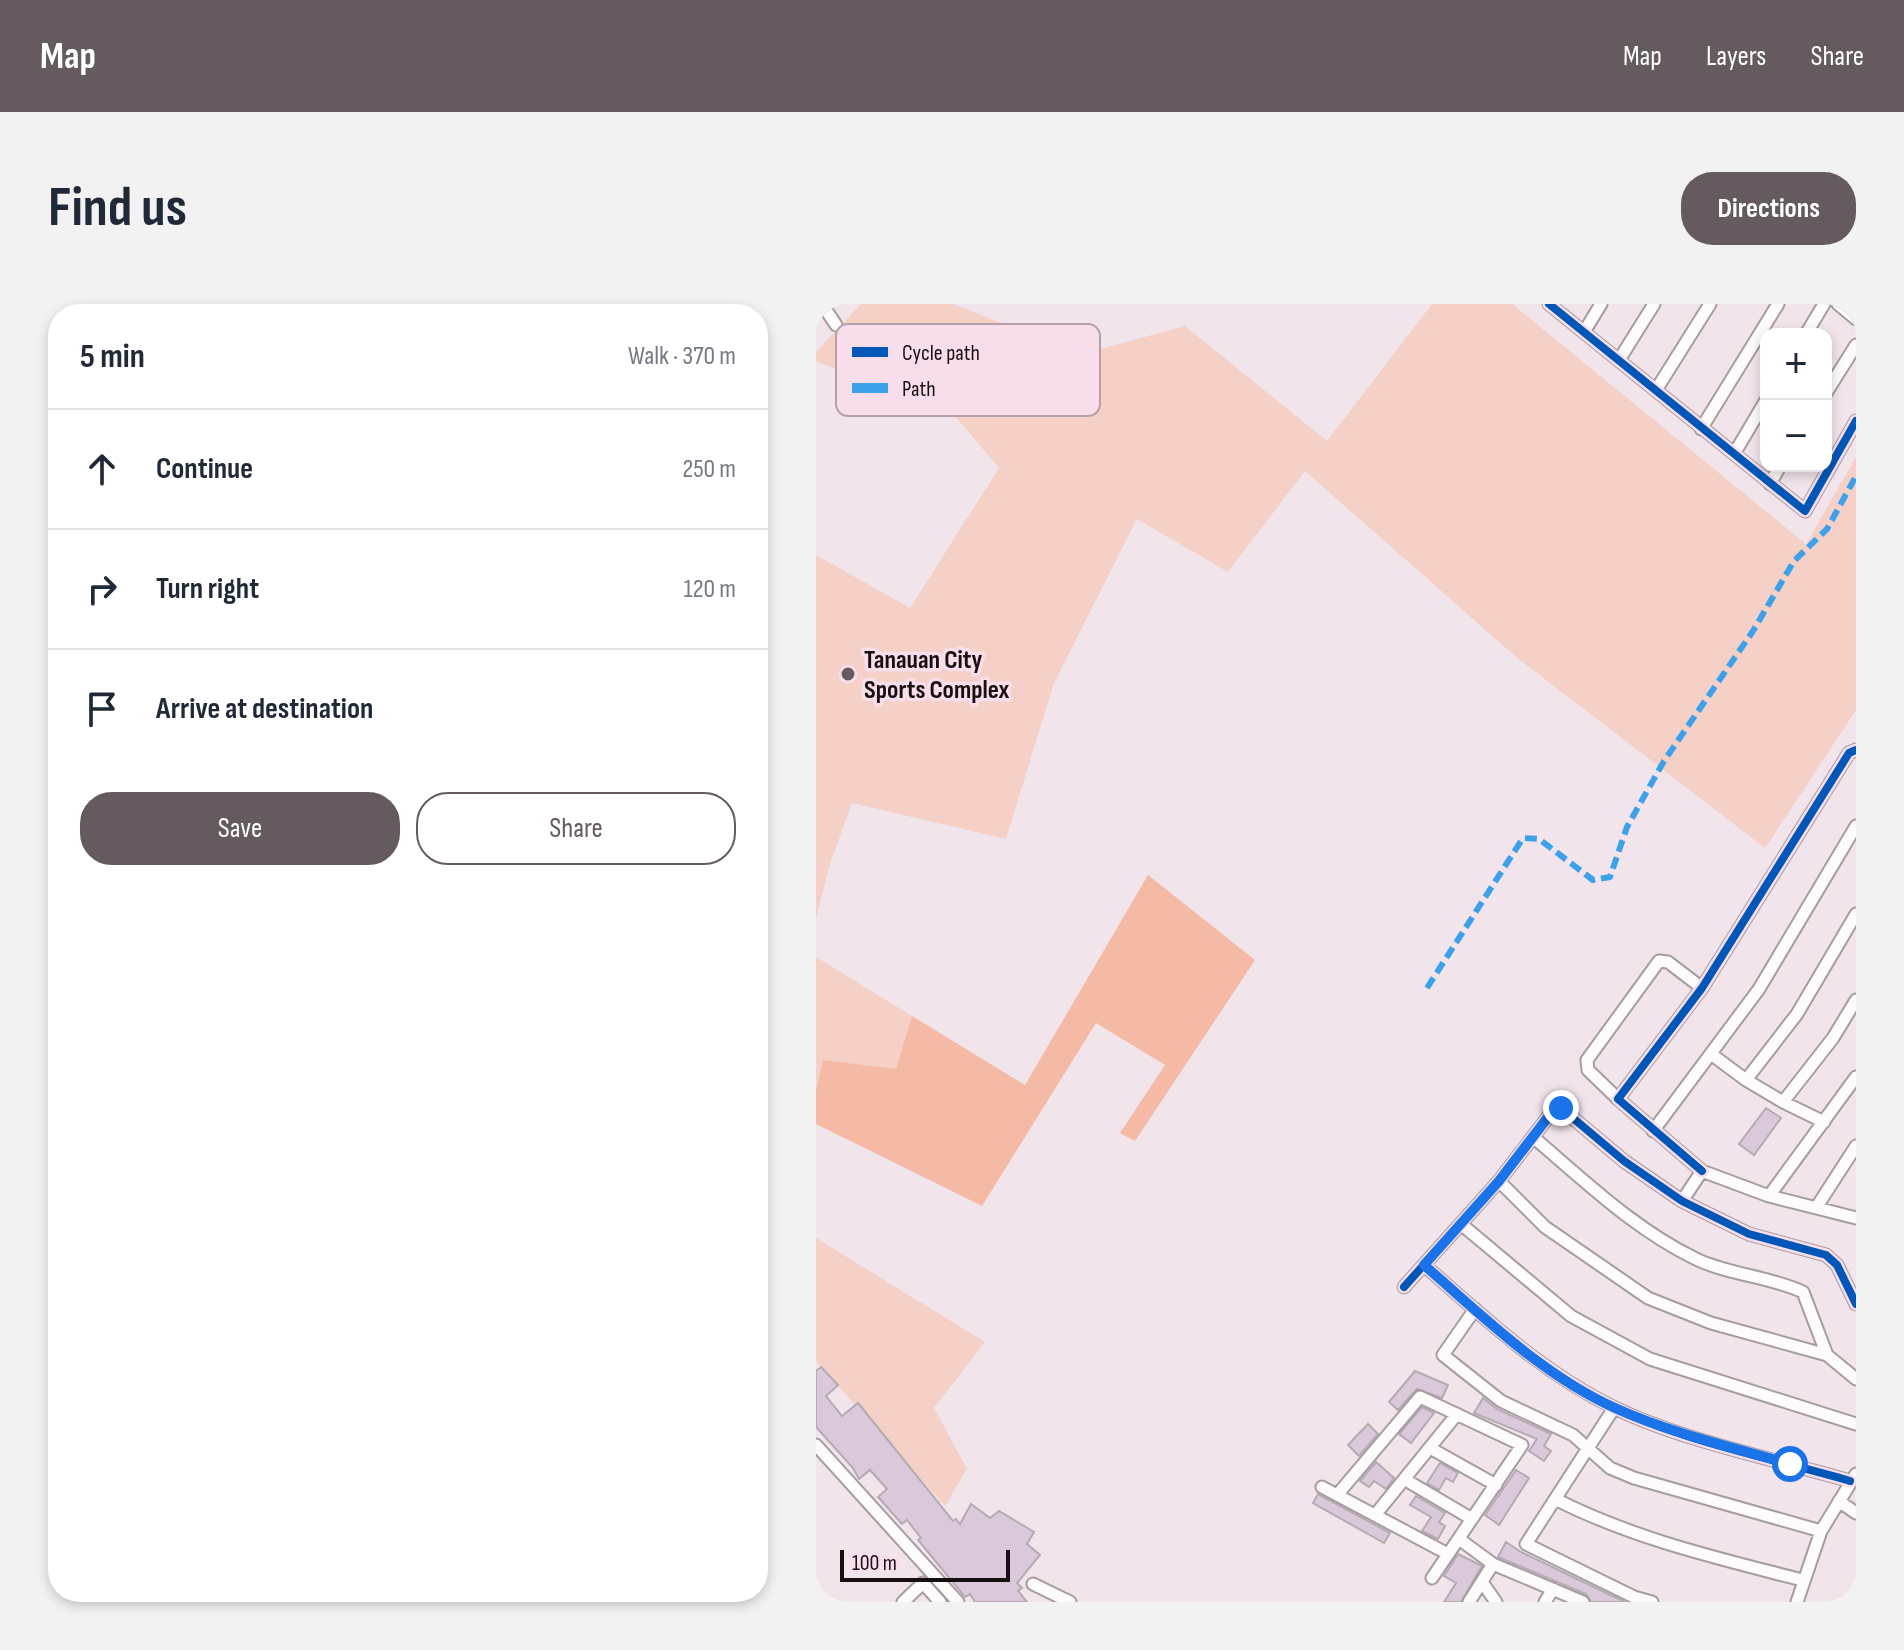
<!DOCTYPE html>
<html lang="en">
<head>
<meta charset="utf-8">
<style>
  :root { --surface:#fff; --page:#f2f2f3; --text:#1f2937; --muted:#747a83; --line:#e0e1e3; --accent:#645a5f }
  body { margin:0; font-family:"Sofia Sans Condensed",sans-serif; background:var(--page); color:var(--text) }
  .controls { position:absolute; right:24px; top:24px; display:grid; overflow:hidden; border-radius:16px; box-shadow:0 4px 12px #0003 }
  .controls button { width:72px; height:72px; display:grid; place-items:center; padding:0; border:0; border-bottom:2px solid var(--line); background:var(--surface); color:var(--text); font:40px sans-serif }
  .scale { position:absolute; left:24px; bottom:20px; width:170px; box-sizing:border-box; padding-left:8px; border:4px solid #180f13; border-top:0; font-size:22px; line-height:28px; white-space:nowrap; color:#180f13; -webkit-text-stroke:6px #f8deea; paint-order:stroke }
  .stop { position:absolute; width:24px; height:24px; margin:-18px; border:6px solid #1a73e8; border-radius:50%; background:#fff }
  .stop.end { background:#1a73e8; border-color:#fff; box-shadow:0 2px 8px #0008 }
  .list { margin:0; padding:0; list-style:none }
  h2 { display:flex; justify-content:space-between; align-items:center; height:104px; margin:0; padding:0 32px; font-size:34px }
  h2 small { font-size:26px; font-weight:400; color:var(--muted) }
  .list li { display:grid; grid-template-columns:52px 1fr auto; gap:24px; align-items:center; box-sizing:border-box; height:120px; padding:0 32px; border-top:2px solid var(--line) }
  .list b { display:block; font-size:30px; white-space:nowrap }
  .list em { font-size:26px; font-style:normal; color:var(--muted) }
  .actions { display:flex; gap:16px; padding:24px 32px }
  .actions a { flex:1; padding:18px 0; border:2px solid var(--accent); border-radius:32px; text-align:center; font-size:28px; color:var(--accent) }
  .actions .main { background:var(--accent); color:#fff }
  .icon { flex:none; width:44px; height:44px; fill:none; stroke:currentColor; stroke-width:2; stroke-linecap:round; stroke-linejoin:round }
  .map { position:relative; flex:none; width:1040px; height:1298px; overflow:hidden; border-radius:32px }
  header { display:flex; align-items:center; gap:48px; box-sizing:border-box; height:112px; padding:0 40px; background:var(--accent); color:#fff }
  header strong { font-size:38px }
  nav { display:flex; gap:44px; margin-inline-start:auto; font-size:28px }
  .intro { display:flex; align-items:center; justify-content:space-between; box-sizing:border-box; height:192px; padding:0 48px }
  h1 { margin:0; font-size:56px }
  .button { padding:20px 36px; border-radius:32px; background:var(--accent); color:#fff; font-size:28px; font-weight:700 }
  main { display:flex; gap:48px; padding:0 48px }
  aside { flex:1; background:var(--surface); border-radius:32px; box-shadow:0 4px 12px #0003 }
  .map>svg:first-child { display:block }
  .green { fill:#f4d0c7 }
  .forest { fill:#f5baa6 }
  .building { fill:#dbc8da; stroke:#b4abb2; stroke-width:2 }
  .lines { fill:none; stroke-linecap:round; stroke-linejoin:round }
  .minor-casing { stroke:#a79ca1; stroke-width:15 }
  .minor { stroke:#fdfbfc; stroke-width:11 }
  .quiet { stroke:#3da1ea; stroke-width:6; stroke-dasharray:12 6; stroke-linecap:butt }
  .cycleway-casing { stroke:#f8deea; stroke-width:13 }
  .cycleway { stroke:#0057b8; stroke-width:8 }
  .route { stroke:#1a73e8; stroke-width:10 }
  .poi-dot { fill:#645a5f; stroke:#f8deea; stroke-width:3 }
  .labels { text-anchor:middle; stroke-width:7; stroke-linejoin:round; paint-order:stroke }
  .poi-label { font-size:26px; font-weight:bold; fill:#180f13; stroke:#f8deea; text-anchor:start }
  .key { fill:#f8deea; stroke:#b5a0aa; stroke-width:2 }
  .key-label { font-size:22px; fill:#180f13 }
</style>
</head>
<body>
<header>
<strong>Map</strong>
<nav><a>Map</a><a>Layers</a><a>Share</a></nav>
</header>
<div class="intro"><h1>Find us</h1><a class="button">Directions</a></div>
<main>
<aside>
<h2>5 min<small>Walk · 370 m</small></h2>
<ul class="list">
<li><svg class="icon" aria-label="ahead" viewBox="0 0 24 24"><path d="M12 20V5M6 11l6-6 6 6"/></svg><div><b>Continue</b></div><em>250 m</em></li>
<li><svg class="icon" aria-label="right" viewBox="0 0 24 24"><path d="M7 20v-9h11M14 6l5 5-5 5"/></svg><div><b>Turn right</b></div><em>120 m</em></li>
<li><svg class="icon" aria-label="arrive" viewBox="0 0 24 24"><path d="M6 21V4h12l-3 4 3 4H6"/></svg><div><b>Arrive at destination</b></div></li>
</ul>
<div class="actions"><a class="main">Save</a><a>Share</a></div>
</aside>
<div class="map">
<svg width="1040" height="1298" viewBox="0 0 1040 1298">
  <rect width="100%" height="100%" fill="#f2e4eb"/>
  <!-- green -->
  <path class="green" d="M45,0H137L266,50L369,22L511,137L616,0H696L990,240L1040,153V406L949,544L699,352L489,167L412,268L321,215L238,379L190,535L36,499L13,563L0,615V251L94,304L183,164L139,112L0,57V48Z
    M0,653L96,712L80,766L7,756L0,786Z
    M0,934L169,1038L118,1104L151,1165L129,1202L0,1057Z"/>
  <!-- forest -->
  <path class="forest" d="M332,571L439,656L319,837L304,829L349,761L280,719L166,902L0,820V786L7,756L80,765L96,712L209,781Z"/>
  <!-- building -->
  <path class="building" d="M950,804L965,814L938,851L923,840Z
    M5,1063L22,1081L10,1092L26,1112L42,1099L137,1217L140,1215L144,1220L155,1200L174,1214L183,1207L218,1228L211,1240L224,1251L201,1279L206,1284L202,1287L211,1298H159L154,1290L149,1293L102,1236L105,1234L91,1216L86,1220L62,1193L71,1185L54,1166L43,1175L37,1164L0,1123V1067Z
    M599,1067L632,1081L626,1094L601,1085L582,1106L573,1098Z
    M667,1094L681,1105L735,1130L728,1142L735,1147L728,1157L713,1147L721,1135L658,1109Z
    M606,1103L618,1109L595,1139L583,1130Z
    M552,1120L562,1130L543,1152L532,1141Z
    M560,1158L578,1174L570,1185L558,1177L553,1183L544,1177Z
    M624,1159L642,1169L637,1178L630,1174L623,1186L611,1179Z
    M700,1166L713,1174L683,1221L669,1211Z
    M502,1190L574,1229L568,1239L497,1199Z
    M600,1192L629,1209L623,1218L629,1222L622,1235L606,1227L615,1213L594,1201Z
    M690,1238L705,1248L809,1298H775L770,1290L682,1253Z
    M642,1250L666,1262L645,1298H628L640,1279L628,1272Z"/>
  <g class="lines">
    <!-- minor casing -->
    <g class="minor-casing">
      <path id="minor" d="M6,0L20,21
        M733,0L989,207L1040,117
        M1022,0L1040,15
        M768,28L785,0
        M990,30L1008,0
        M803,56L838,0
        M840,86L894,0
        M1010,89L1040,41
        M885,125L962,0
        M918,150L950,96
        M954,180L964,162
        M895,750L930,776L981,710L1040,610
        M930,776L967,798L1017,734L1040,696
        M802,795L772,766L771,756L843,657L852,658L886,684
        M967,798L1008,818
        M837,827L943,685L1040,522
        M717,833C769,877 818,925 880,955C913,971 953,972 987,988L1011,1051
        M886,867L802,795L886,684L1033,449L1040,446
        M683,877L729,923L832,994L895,1019L1011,1051L1040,1075
        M953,892L1040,773
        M866,897L886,867L953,892L1040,914
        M1000,904L1040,842
        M645,920L755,1012L834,1055L1040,1120
        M608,961C668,1013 725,1068 797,1103C866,1137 959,1155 1034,1177
        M588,983L683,877L739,804H745L808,857L866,897L933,930L1010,951L1021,961L1040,1000
        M659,1005L627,1051L685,1097L757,1131L794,1164L818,1174L1005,1227
        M798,1104L710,1240L818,1293L836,1298
        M0,1141L142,1298
        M614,1144L680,1181
        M588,1175L656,1215
        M506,1183L632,1250
        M521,1191L604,1093L706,1141L616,1274
        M739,1195C818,1235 901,1254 986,1276
        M1023,1197L1040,1209
        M559,1211L641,1110
        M643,1235L677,1260L767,1298
        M666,1278L680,1298
        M217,1280L254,1298
        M87,1298L107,1279L124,1298
        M653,1298L677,1260
        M729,1298L737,1285
        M981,1298L1005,1227L1040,1170"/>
    </g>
    <!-- minor -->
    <use href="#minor" class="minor"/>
    <!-- quiet -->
    <path class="quiet" d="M611,684L707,534L723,535L777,576L794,573L811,523L848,457L937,327L978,257L1011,225L1040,172"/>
    <!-- cycleway casing -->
    <g class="cycleway-casing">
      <path id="cycleway" d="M733,0L989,207L1040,117
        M886,867L802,795L886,684L1033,449L1040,446
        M608,961C668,1013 725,1068 797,1103C866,1137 959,1155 1034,1177
        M588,983L683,877L739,804H745L808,857L866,897L933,930L1010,951L1021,961L1040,1000"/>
    </g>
    <!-- cycleway -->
    <use href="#cycleway" class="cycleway"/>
  </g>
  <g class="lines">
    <!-- route -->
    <path class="route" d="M745,804H739L683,877L608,961C668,1013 726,1071 799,1104C854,1129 915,1143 974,1160"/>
  </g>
  <!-- markers -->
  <circle class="poi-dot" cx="32" cy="370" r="8"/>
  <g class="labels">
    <!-- poi labels -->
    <g class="poi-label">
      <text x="48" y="364">Tanauan City<tspan x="48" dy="30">Sports Complex</tspan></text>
    </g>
  </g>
  <!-- legend -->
  <rect x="20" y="20" width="264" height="92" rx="12" class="key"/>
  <rect x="36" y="43" width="36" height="10" fill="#0057b8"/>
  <rect x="36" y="79" width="36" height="10" fill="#3da1ea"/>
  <g class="key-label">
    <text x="86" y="56">Cycle path</text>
    <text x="86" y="92">Path</text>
  </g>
</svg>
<div class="controls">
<button>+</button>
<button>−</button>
</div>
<div class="scale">100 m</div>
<div class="stop" style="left:974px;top:1160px"></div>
<div class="stop end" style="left:745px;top:804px"></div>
</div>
</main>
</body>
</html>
